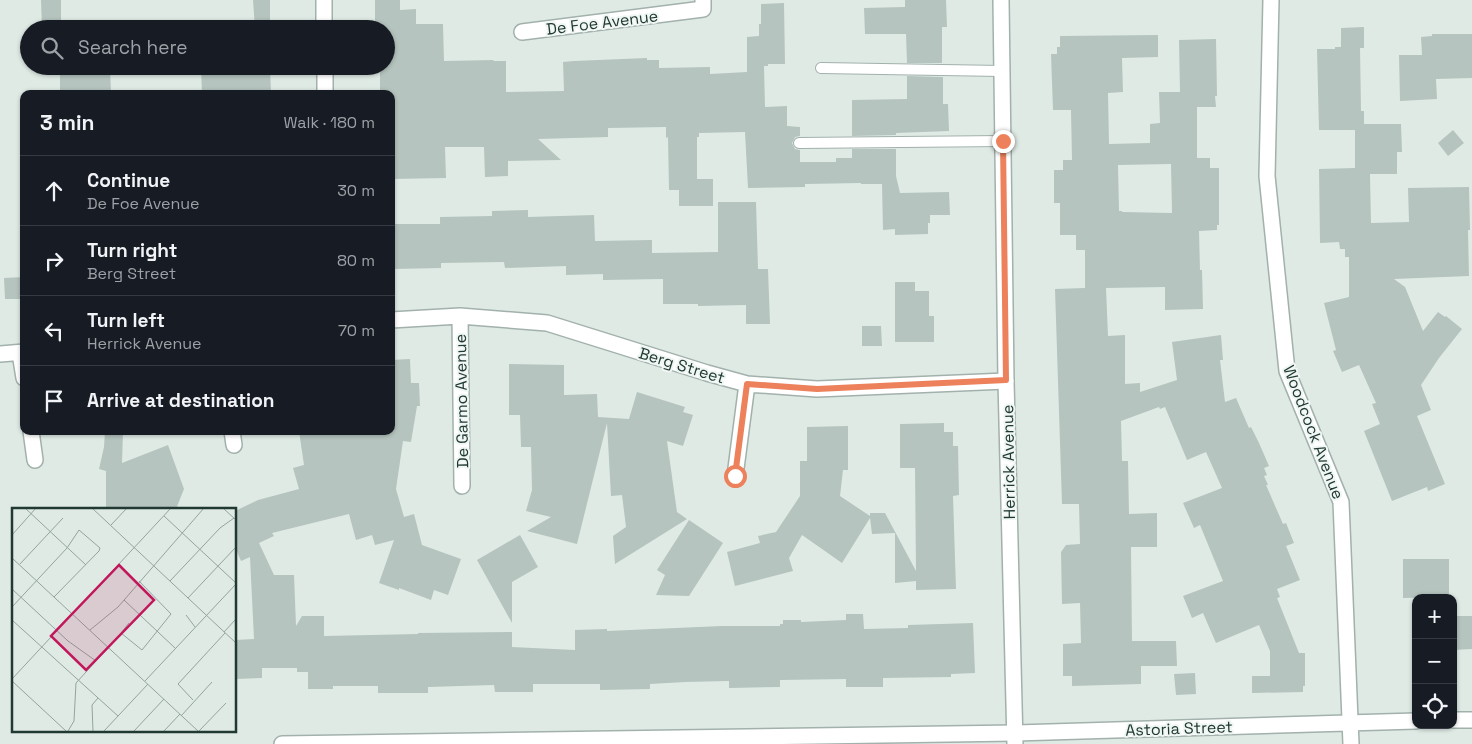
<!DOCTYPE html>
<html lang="en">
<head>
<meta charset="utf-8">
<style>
  :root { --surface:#171b24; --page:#20242c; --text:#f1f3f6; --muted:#9ea1a6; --line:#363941 }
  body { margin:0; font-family:"Space Grotesk",sans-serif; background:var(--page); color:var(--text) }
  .controls { position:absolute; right:15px; bottom:15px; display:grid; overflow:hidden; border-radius:10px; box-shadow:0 1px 4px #0004 }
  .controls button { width:45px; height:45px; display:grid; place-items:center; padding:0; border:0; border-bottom:1px solid var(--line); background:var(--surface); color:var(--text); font:25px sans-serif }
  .stop { position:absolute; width:15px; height:15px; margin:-11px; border:4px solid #ec815b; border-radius:50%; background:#fff }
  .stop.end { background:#ec815b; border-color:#fff; box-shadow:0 1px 5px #0008 }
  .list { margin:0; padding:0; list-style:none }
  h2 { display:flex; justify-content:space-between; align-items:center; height:65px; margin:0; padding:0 20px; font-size:21px }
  h2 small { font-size:16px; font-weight:400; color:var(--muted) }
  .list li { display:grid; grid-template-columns:32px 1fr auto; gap:15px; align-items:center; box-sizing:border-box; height:70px; padding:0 20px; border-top:1px solid var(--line) }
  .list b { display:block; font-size:19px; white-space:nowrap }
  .list p { margin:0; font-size:16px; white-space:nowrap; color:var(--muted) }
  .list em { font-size:16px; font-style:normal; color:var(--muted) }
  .icon { flex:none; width:28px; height:28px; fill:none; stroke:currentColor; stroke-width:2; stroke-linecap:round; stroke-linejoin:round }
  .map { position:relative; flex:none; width:1472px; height:744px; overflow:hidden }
  .search { position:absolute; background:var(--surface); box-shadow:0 1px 4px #0004; left:20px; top:20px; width:375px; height:55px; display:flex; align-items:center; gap:12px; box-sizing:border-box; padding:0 18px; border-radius:28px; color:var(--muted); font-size:19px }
  .panel { position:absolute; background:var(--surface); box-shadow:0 1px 4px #0004; left:20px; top:90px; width:375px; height:345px; border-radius:10px }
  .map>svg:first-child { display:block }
  .building { fill:#b5c4be; fill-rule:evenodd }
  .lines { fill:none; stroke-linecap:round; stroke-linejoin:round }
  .service-casing { stroke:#a2b1ac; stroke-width:12 }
  .minor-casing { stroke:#a2b1ac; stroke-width:18 }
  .tertiary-casing { stroke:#a2b1ac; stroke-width:18 }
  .service { stroke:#fff; stroke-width:10 }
  .minor { stroke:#fff; stroke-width:15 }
  .tertiary { stroke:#fff; stroke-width:15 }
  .route { stroke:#ec815b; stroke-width:6 }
  .labels { text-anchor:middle; stroke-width:4; stroke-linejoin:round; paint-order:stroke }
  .street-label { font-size:16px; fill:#213933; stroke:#eff6f3 }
  .inset-road { fill:none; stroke:#93a39e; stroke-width:1 }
  .view { fill:#c2185b; fill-opacity:0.15; stroke:#c2185b; stroke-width:2.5 }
  .inset-edge { fill:none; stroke:#213933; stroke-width:2.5 }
</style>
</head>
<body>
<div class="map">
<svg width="1472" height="744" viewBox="0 0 1472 744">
  <rect width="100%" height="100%" fill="#dfeae5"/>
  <!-- building -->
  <path class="building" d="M41,0H61V29H42Z
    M253,0H270V29H255Z
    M375,0H400V10L416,9V24H443L444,61L494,60L493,61H506V92L564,91L563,62L574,61L647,58V60H659V68L710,67V74L747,72V37L759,36V24H761V4L784,3L785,64H768V66H764L765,107L787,106V126L800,127V136L795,137L792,143L795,149L800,150V162H836V158H852V149H896V176L900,193L949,192L950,215H930V223H928V234L895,235V229L883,230L882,184H861V183L805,184V187L748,188L745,132L699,133V137H697V179H713V206H679V190H669L668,137L666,138V127L608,128V137L538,139L561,160L508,161V176L485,177L484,147H445L446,178L391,179V94H380V68H386V29H375Z
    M905,0H946L947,27H942V63H907L906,34H865L864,8L905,7Z
    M1364,27V48H1360L1361,111H1364V124H1401L1402,152H1397V174H1370L1371,223L1409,222L1408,188L1469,187L1470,230H1468L1469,276L1394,279L1405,287L1423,331L1438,312L1445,317L1446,316L1462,329L1439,358L1421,385L1431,410L1417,416L1445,484L1428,491L1427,487L1392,501L1364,431L1380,424L1372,404L1376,403L1359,365L1342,372L1333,351L1336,350L1324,303L1349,297V257H1345V249H1340L1339,242L1320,243L1319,169L1355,168V130H1319L1317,49H1335V47H1341V28Z
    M1432,34H1472V78L1436,79L1437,99L1400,101L1399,55H1422L1421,37L1432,36Z
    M1158,35V57L1122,58L1123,92L1108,93L1109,144L1150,143V124L1160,123L1159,92H1180L1179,40L1216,39L1217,96H1215L1216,107H1197V158H1210V168H1219V225H1217V230L1199,231L1200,270H1202L1203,309L1165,310V287L1106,288L1108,336L1125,335V384L1140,383V392L1177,380L1172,342L1221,335L1223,360H1220L1225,402L1236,398L1249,428L1251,427L1259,443L1269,466L1264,468L1267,475L1264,476L1268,485H1266L1283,524L1286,523L1294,543L1286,546L1300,580L1277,589L1280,597L1277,598L1299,653H1305V686H1303V692L1252,693V676H1270V651L1259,625L1216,643L1203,613L1192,618L1183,596L1223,581L1200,525L1194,528L1183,503L1222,488L1206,452L1187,460L1165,407L1160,409L1159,407L1121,421L1122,461H1128L1129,514L1157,513V547H1131L1132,641H1176L1177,666H1141V684L1072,686V676H1063V644L1081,643L1080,603L1062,604L1061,552L1066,545L1080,544L1079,504H1062L1055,289L1085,288V250H1076V235H1060V203H1054V170H1063V160H1072L1071,110H1053L1051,54H1057V47H1060V36ZM1171,164L1172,213L1122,212V211H1119L1118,165Z
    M60,66H110L111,94H60Z
    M270,66L271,94H202L201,67Z
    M907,76L943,77V104H948L949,131L896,133V135L852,136V100L907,99Z
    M1453,130L1464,143L1448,156L1438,143Z
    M718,202H756L758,269H768L770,324H746V305L698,306V304H663V279L603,280V274L566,275V266L505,268L504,262L441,263V268L393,269V259H391V224H440V217L492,216V211L528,210V217L594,215L595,241L652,240V253L718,252Z
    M24,277V299H5L4,278Z
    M895,282H915V291H929V316H934V342H895Z
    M862,326H881L882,346H862Z
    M410,359L411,383H419L420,406H417L411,442L403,441L396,489L404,517L414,514L422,545L461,559L448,595L434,590L431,600L399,588V590L379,583L394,540L375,545L372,535L356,540L349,514L272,533L274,536L259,543L274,575H294L296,626L302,616H324V636L418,634V633L512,632V647L575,650V630L607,629V631L722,626H780V624H783V620H801V622L846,620V614H863L864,629L908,628V625L973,623L975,673L951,674V677L883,678V687H846V679L780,680V687L729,688V681L685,682L650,684V689L600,690V684H533V692H495L494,685L428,687V693H378V686H333V689H308V672H297V668H262V678L235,679V640L254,639L250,557L241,561L235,547V511L258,500L299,489L293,468L304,465L299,431H391V360Z
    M509,364L564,365V395L597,394L598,417L629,419L637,392L685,407L683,412L693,415L683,446L667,441L677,512L687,519L615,564L613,536L626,527L622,495L611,496L607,423L577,544L527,531L551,517L526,511L532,490L531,447H521L520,415H509Z
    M944,423V432H953V446H958L959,495L953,496L956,589L916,590V581L895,583V533L872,534L870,518L842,563L802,535L789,558L793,571L735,586L727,552L760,543L758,536L776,532L800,496V461H807V427L848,426V470H843L840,496L870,516V513H885L916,571L915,468H900V424Z
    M105,431H123L122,463L168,445L184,489L176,509H106V471L99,469L104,447Z
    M689,520L723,543L689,596L656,595L665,575L657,570Z
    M520,535L538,567L512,582V623L477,560Z
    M1403,559H1449V597L1403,598Z
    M1453,616H1472V649L1453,650Z
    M1195,673L1196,694L1176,695L1174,674Z"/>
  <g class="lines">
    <!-- service casing -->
    <g class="service-casing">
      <path id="service" d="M821,68L1002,71
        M799,143L1003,141"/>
    </g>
    <!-- minor casing -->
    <g class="minor-casing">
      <path id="minor" d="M324,0V29
        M1271,0L1267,176L1287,371L1341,502L1351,744
        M522,32L703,9V0
        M325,66V94
        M460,316L462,486
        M391,320L460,316L547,323L707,373L747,384L817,389L1006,381
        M20,353L24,378
        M0,354L24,352
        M31,431L35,460
        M232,431L234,445
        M735,476L747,384
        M1453,720H1472
        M282,744L1015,733L1416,721"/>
    </g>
    <!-- tertiary casing -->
    <g class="tertiary-casing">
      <path id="tertiary" d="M1001,0L1006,381L1015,744"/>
    </g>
    <!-- service -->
    <use href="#service" class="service"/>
    <!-- minor -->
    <use href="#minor" class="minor"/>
    <!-- tertiary -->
    <use href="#tertiary" class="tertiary"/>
  </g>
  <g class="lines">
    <!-- route -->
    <path class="route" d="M735,476L747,384L817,389L1006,380L1003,141"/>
  </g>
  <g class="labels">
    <!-- street labels -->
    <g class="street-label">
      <text transform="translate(602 22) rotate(-7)" y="6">De Foe Avenue</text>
      <text transform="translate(682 365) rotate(17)" y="6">Berg Street</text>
      <text transform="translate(461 401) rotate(-91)" y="6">De Garmo Avenue</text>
      <text transform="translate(1314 432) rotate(69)" y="6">Woodcock Avenue</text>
      <text transform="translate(1008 462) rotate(-91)" y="6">Herrick Avenue</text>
      <text transform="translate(1179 728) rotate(-2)" y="6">Astoria Street</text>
    </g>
  </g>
  <!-- overview -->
  <g transform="translate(12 508)">
    <rect width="224" height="224" fill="#dfeae5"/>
    <path class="inset-road" d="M13,0L74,57M80,0L224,135M211,0L224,12M152,8L224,75M99,17L115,0M0,27L24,0M0,50L186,223M8,56L51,10M158,73L208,20L222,10M0,81L56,133L84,153M176,90L224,39M112,92L163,140M0,99L55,40L67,22L88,40L87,43L42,89M174,107L183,119M0,112L106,208M117,115L109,125L130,142L159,106L127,73M78,122L106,99L192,0M212,124L224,111M0,171L159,0M0,173L54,223M133,173L224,76M181,192L166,176L213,125M169,208L200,174M56,223L62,213L64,175L96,140M81,223L80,197L86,190M92,223L136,176M122,223L152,191M152,223L168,206M187,223L214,195"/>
    <path class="view" d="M107,57L142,92L74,162L39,128Z"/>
    <rect width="224" height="224" class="inset-edge"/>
  </g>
</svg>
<div class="controls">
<button>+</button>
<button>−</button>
<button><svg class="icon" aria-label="locate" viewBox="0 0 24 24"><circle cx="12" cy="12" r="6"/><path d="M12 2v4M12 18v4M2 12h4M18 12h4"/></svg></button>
</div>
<div class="stop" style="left:735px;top:476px"></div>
<div class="stop end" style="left:1003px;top:141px"></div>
<div class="search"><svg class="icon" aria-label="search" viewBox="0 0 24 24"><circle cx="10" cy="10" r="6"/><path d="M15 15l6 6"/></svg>Search here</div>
<section class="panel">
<h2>3 min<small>Walk · 180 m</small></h2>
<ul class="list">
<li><svg class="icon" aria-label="ahead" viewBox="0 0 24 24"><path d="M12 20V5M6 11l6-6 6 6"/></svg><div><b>Continue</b><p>De Foe Avenue</p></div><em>30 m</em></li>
<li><svg class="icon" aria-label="right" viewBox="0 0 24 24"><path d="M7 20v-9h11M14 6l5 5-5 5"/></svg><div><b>Turn right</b><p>Berg Street</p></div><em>80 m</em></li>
<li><svg class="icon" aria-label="left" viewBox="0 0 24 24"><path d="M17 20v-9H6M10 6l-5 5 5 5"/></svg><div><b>Turn left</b><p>Herrick Avenue</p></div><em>70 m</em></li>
<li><svg class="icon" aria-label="arrive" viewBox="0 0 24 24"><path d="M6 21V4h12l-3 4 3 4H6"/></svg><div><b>Arrive at destination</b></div></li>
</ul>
</section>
</div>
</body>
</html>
